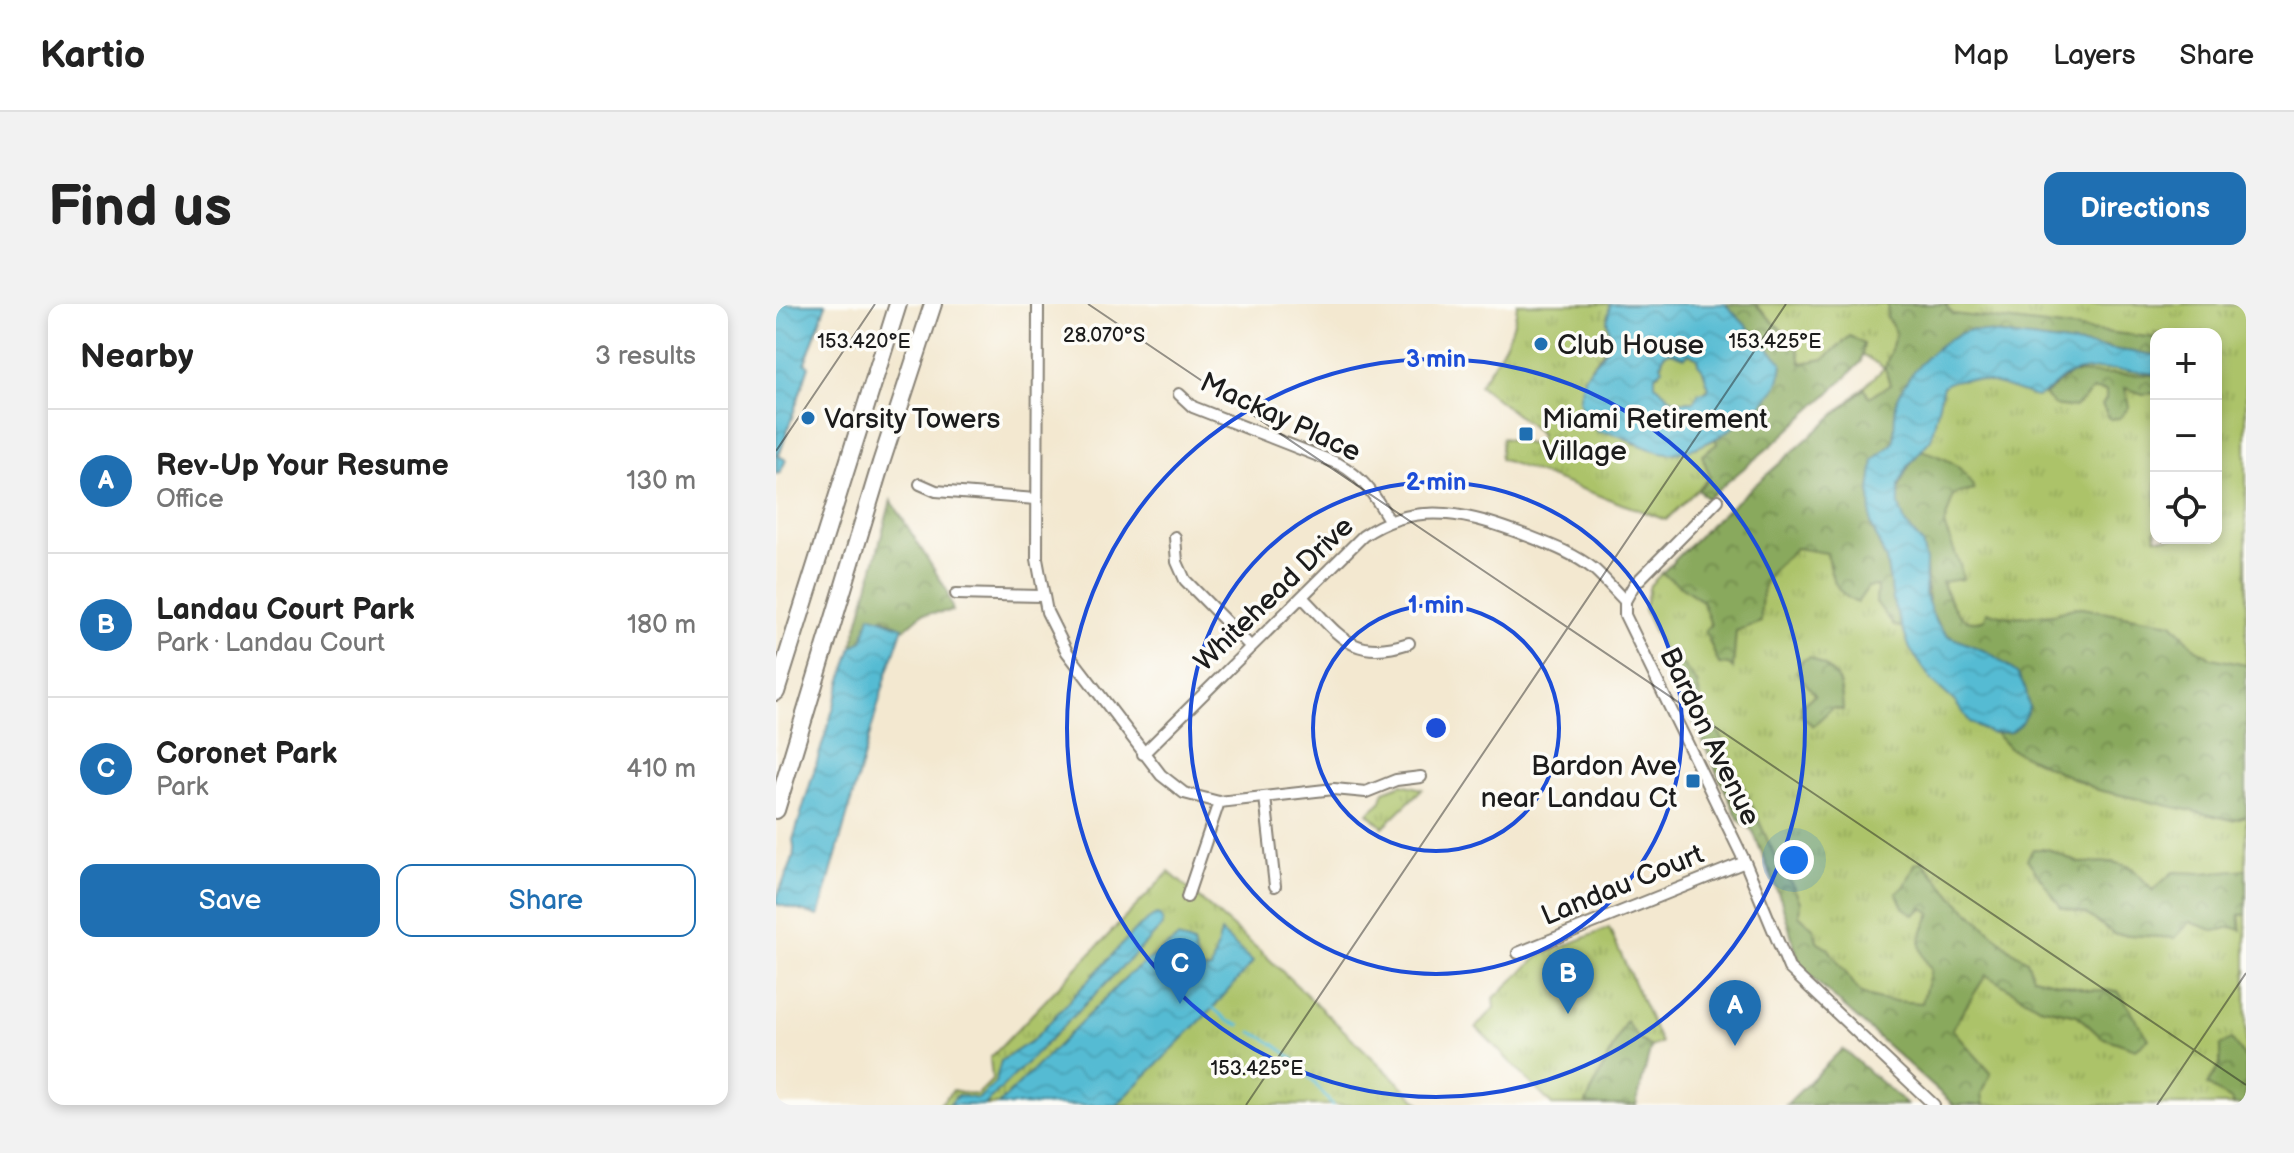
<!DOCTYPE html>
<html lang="en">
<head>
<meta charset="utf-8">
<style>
  :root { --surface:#fff; --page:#f2f2f2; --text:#222; --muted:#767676; --line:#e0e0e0; --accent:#1f6fb2 }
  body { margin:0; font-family:"Balsamiq Sans",sans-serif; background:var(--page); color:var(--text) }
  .controls { position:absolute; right:24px; top:24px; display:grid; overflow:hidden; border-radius:16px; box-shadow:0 4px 12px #0003 }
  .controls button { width:72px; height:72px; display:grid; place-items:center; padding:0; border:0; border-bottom:2px solid var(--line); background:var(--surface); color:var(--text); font:40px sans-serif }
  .you { position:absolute; left:1018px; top:556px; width:28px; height:28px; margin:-20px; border:6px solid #fff; border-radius:50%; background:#1a73e8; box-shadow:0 0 0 12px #1a73e833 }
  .badge { display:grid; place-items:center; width:52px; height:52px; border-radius:50%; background:var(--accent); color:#fff; font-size:26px; font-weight:700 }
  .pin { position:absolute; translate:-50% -66px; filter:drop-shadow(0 2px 4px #0008) }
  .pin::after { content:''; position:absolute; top:42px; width:28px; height:24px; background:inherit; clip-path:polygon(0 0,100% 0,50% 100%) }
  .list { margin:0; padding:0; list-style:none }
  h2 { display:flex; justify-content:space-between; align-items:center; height:104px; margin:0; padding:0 32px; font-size:34px }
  h2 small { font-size:26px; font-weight:400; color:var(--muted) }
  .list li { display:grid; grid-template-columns:52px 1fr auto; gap:24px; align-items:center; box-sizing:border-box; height:144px; padding:0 32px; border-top:2px solid var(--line) }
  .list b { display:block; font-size:30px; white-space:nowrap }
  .list p { margin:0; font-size:26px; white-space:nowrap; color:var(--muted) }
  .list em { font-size:26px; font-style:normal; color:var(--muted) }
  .actions { display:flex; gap:16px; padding:24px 32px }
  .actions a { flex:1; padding:18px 0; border:2px solid var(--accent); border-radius:16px; text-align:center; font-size:28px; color:var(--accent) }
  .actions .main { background:var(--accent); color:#fff }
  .icon { flex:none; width:44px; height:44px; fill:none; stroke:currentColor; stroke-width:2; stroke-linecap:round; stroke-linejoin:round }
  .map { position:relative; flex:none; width:1470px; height:801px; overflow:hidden; border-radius:16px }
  header { display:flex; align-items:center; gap:48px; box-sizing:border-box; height:112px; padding:0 40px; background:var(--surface); border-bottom:2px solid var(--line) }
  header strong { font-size:38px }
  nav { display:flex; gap:44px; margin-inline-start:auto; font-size:28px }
  .intro { display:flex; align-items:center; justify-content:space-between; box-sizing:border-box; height:192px; padding:0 48px }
  h1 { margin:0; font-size:56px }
  .button { padding:20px 36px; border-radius:16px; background:var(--accent); color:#fff; font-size:28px; font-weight:700 }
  main { display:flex; gap:48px; padding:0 48px }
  aside { flex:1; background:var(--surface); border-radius:16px; box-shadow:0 4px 12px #0003 }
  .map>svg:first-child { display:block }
  .grass { fill:url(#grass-tufts); stroke:#647042; stroke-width:2; fill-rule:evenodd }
  .forest { fill:url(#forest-crowns); stroke:#52623c; stroke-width:2 }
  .water { fill:url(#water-waves); stroke:#386c78; stroke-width:2; fill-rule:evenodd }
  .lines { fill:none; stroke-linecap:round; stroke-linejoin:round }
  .stream { stroke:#55bbd3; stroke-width:3 }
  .street-casing { stroke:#888276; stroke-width:14 }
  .primary-casing { stroke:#888276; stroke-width:20 }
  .street { stroke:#fff; stroke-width:10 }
  .primary { stroke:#fff; stroke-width:16 }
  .ticks { fill:none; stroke:#1c1c1c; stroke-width:2; stroke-opacity:0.45 }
  .ring { fill:none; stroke:#1d4ed8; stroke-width:4 }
  .poi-dot { fill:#1f6fb2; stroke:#fdfcf7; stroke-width:3 }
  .labels { text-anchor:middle; stroke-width:7; stroke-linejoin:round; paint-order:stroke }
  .poi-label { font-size:28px; fill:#1c1c1c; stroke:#fdfcf7; text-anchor:start }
  .street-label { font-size:28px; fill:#1c1c1c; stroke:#fdfcf7 }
  .ticks-label { font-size:20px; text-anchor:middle; fill:#1c1c1c; stroke:#fdfcf7; stroke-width:7; stroke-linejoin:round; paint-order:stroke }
  .centre { fill:#1d4ed8; stroke:#fdfcf7; stroke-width:4 }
  .ring-label { font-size:24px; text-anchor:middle; font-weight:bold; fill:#1d4ed8; stroke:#fdfcf7; stroke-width:7; stroke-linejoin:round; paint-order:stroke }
</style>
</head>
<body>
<header>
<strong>Kartio</strong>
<nav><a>Map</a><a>Layers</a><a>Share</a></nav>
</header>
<div class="intro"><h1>Find us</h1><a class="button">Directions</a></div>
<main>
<aside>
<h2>Nearby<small>3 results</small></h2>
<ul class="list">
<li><span class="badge">A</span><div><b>Rev-Up Your Resume</b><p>Office</p></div><em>130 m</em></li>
<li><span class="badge">B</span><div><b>Landau Court Park</b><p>Park · Landau Court</p></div><em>180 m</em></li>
<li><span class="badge">C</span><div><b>Coronet Park</b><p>Park</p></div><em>410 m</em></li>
</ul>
<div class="actions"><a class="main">Save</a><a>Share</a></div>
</aside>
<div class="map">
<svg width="1470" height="801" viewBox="0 0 1470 801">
  <defs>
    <pattern id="grass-tufts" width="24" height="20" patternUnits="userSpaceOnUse" patternTransform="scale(2)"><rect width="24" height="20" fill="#acc369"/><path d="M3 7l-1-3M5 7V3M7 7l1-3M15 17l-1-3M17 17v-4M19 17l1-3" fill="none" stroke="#93a75a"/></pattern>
    <pattern id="forest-crowns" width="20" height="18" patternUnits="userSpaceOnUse" patternTransform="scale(2)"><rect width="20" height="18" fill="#89a95d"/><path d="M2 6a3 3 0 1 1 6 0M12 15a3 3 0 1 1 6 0" fill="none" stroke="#6f894c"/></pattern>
    <pattern id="water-waves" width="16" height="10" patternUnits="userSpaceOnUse" patternTransform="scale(2)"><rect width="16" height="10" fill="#55bbd3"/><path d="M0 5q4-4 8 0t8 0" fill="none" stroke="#49a0b5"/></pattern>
  </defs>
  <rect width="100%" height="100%" fill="#fdfcf7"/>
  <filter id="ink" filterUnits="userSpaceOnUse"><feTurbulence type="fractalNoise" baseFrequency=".0125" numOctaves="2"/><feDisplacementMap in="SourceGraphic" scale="16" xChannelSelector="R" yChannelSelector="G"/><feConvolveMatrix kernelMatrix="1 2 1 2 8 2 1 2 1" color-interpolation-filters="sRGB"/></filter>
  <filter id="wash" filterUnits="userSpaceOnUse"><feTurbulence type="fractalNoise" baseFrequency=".006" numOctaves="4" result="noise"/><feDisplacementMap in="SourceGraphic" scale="32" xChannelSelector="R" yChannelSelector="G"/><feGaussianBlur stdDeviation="1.8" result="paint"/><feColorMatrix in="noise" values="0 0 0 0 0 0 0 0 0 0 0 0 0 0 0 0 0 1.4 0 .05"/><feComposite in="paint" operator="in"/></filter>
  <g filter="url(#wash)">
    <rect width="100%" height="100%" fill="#f3e8d0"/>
    <!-- grass -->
    <path class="grass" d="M741,0H834C831,33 838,36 815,63L838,128L859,140L920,144L940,135L941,140L934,173L890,216L724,155L726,134L762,142L765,130L703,81C719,58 740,29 741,0Z
      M953,0H1470V801H1178L1025,664L1005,596L977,527L963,516L946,480L868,305L874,281L937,218L1022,146L1108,64L1078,45L1037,87ZM1380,30H1440V234H1380Z
      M895,48L913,49L923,54L933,83L918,97L899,98L879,80V71L883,69L888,50Z
      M626,480L646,485L607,523L592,509L604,499L608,487Z
      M393,568L490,652L646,801H163L177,786L201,791L216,776L214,754Z
      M833,624L885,739L875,743L863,735L850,717L810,799L812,801H776L700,723L719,704L718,694L763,652Z"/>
    <!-- forest -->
    <path class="forest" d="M949,0H979L1021,41L1025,59L1048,55L1074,32L1088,40L1085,58L1066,77L1003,135L931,195L922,186L934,173L926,151L941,140L940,135L978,107L1003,77L1006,59Z
      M1112,0H1169L1177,10L1380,34V51L1195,26L1121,95L1118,138L1098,156L1095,220L1110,256L1118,301L1126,323L1118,322L1100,298L1101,282L1092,283L1081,299C1059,289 1054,272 1051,249L1020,244C989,273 984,273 985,318L960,327L957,365L953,361L943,360L929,327L935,321L926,297L886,269L937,218L1089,84L1093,93L1114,81L1109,64L1120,29L1111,13Z
      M1296,69L1380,71V89L1367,90L1349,84L1353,103L1344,114L1334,115L1326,101L1330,95V87L1317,86L1298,104L1278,101L1268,91Z
      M1145,146C1174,156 1184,158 1199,186L1178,190L1168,221L1184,261L1187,275L1166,278C1175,298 1182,325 1209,315L1211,308L1234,313L1278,310L1300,303L1396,319L1419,344L1436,354L1470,361V512L1456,516L1322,486L1234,445L1219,429L1235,428L1172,332C1141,300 1156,286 1148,251C1145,237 1136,232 1129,220C1113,193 1127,167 1145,146Z
      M115,196L170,285L177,307L146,310L129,325L108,314L87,336L76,343Z
      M886,349L907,361L921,379L928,411L944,431L1002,559L1019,586L1024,598L1023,611L1038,625L1041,637L1052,644L1085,690L1104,696L1146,699L1155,666C1138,640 1143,636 1155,609L1147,604L1138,611L1127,603L1120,588L1129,582L1139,560L1146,557L1178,594L1235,646L1251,656L1257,673L1313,686L1342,687L1373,735L1360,745L1325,733L1301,711L1263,703L1210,671L1176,725L1215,769L1206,790L1208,801H1178L1025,664L1005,596L977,527L963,516Z
      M1034,353C1062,369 1065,374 1067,406L1056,404L1037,422L1025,411V401L1039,391L1021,368L1026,356Z
      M1257,545H1272L1303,559L1336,558L1355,563L1377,586L1397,568L1426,569L1470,565V611H1463L1465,626L1456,623L1439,627L1414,618L1399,634L1338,630L1310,610L1285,603L1251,555Z
      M850,717L863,735L875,743L860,801H812L810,799Z
      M1455,735L1470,755V801H1458L1455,796L1431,781L1444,761V742Z
      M1066,745L1074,751L1131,801H1010Z"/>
    <!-- water -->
    <path class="water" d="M0,0H50L29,59L33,62L3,152L10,156L4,169L0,170Z
      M834,0H949L1006,58C1005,64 1005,72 1003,77C991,106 924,152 892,149C866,147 847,127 822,128L808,110L803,97L808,73L831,44L834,32L831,17ZM895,48L909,53L913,49L922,54V60C930,66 928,75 933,83L931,87L922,89L918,97L899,98L879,80V71L887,65L885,60L888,50Z
      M1195,26L1380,51V70C1359,67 1317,62 1297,69C1283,73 1275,89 1260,93C1234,85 1191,65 1167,82L1155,135L1132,162L1123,181V201L1129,219L1146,239L1150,257L1149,290L1160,319L1172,332L1214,349L1241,369L1250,386L1253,404L1245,420L1235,428L1215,429L1195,419L1178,397L1157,378L1134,345L1118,301L1110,256L1095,220L1094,186L1098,156L1118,138C1119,124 1117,106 1122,94C1132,67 1167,32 1195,26Z
      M94,311L127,323L110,373L43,612L0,600C1,579 23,561 17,536L76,343L87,336Z
      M379,611L384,612L387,618L385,624L209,801H173L182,791L202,795L219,779L225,757L257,736L360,625Z
      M445,628L477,658L437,704L341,801H222L351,672L402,634L417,640L424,666L435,665Z"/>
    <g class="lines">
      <!-- stream -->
      <path class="stream" d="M437,704L452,717L464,721
        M476,728C514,745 531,770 556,801"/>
    </g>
  </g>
  <g filter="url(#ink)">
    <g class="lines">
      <!-- street casing -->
      <g class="street-casing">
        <path id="street" d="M262,0L261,255L271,308L291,348L385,471L408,489L443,498L558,485L590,488L620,476L645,473
          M403,90L417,103L563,160C588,174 599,192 613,216
          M144,180L160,187L260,195
          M942,196L858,281L849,297V311L969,558L1013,664L1158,801
          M399,233L401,258L409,276L475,343
          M180,290L266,292
          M526,293C563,330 575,358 633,339
          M367,450L587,232C642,194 696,211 752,232C775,241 799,250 819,266C829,275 839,287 849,297
          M489,493L499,582
          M411,593L443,498
          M742,649L969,558"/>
      </g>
      <!-- primary casing -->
      <g class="primary-casing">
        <path id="primary" d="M0,388L122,0
          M0,506L105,159L157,0"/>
      </g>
      <!-- street -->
      <use href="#street" class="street"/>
      <!-- primary -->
      <use href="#primary" class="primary"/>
    </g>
  </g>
  <!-- ticks -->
  <path class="ticks" d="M312,0L1470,781M0,147L99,0M470,801L1010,0M1381,801L1470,669"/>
  <!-- distance rings -->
  <g class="ring">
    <circle cx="660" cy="424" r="123"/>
    <circle cx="660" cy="424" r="246"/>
    <circle cx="660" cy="424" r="369"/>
  </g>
  <!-- markers -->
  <g class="poi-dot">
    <circle cx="765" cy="40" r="8"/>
    <circle cx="32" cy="114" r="8"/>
    <rect x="742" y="122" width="16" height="16" rx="4"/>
    <rect x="909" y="469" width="16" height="16" rx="4"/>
  </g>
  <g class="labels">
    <!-- poi labels -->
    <g class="poi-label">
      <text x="781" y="50">Club House</text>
      <text x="48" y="124">Varsity Towers</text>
      <text x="766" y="124">Miami Retirement<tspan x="766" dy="32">Village</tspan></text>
      <text x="901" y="471" text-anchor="end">Bardon Ave<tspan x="901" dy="32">near Landau Ct</tspan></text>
    </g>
    <!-- street labels -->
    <g class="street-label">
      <text transform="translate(505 112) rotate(25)" y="10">Mackay Place</text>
      <text transform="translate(497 289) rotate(-44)" y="10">Whitehead Drive</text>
      <text transform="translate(935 432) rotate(64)" y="10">Bardon Avenue</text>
      <text transform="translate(846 580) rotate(-22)" y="10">Landau Court</text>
    </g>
  </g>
  <g class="ticks-label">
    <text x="328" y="38">28.070°S</text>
    <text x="88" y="44">153.420°E</text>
    <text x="999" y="44">153.425°E</text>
    <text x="481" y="771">153.425°E</text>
  </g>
  <circle cx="660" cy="424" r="12" class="centre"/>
  <g class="ring-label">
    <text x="660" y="63">3 min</text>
    <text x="660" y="186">2 min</text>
    <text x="660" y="309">1 min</text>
  </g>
</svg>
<div class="controls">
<button>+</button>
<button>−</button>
<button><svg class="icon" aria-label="locate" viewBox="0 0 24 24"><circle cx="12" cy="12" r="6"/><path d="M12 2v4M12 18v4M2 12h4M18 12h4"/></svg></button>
</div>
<div class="you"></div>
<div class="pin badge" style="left:959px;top:742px">A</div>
<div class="pin badge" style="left:792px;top:710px">B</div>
<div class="pin badge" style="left:404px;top:700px">C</div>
</div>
</main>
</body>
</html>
